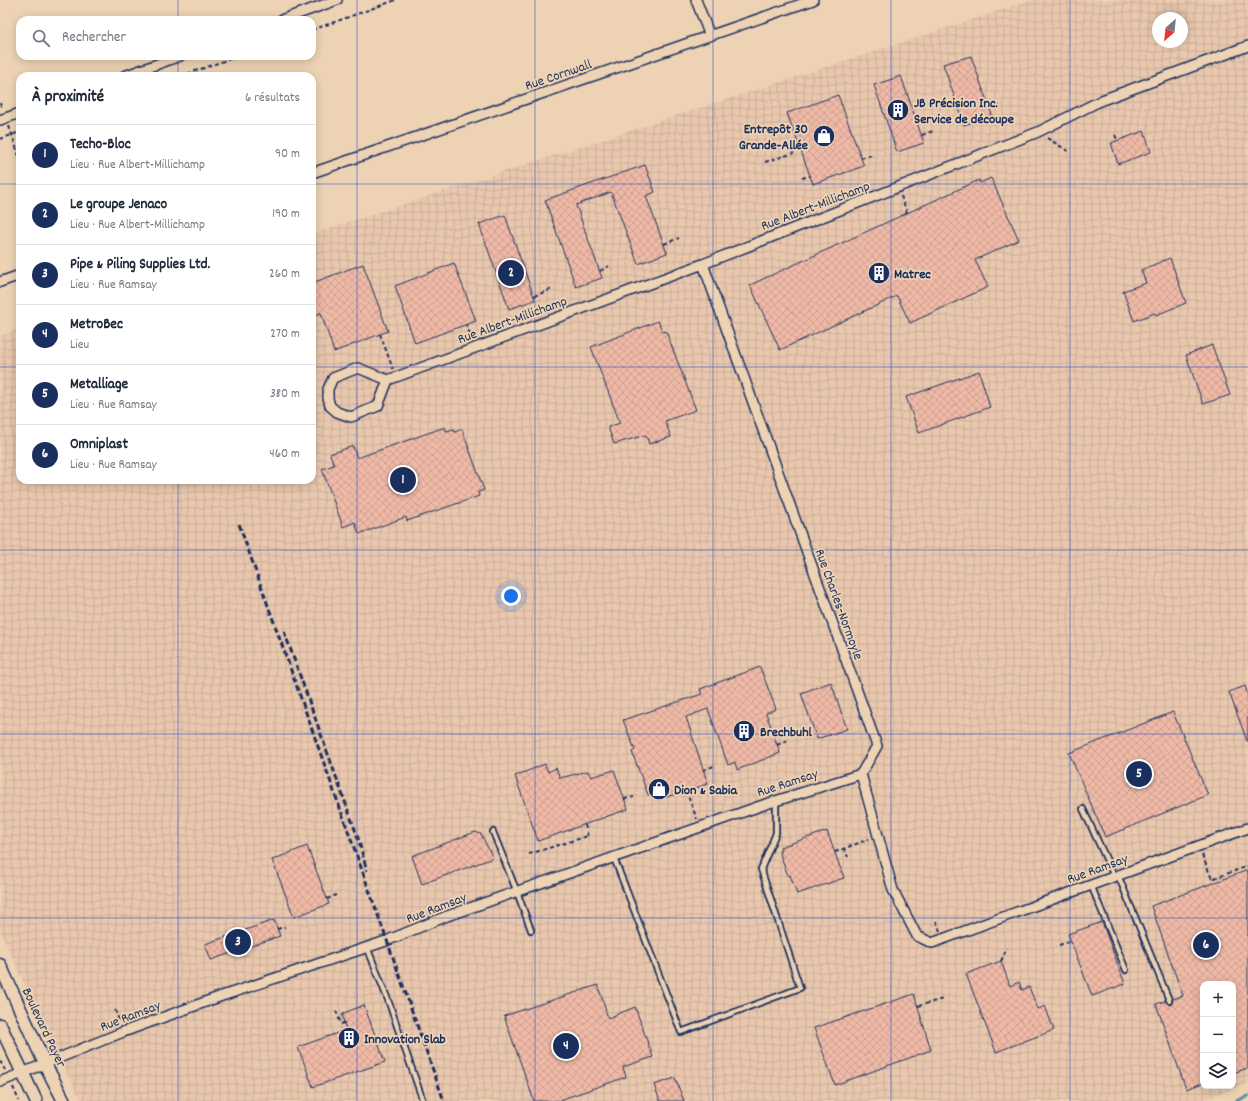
<!DOCTYPE html>
<html lang="fr">
<head>
<meta charset="utf-8">
<style>
  :root { --surface:#fff; --page:#f6f6f7; --text:#1f2937; --muted:#747a83; --line:#e0e1e3; --accent:#1b2f5e }
  body { margin:0; font-family:Dekko,sans-serif; background:var(--page); color:var(--text) }
  .controls { position:absolute; right:12px; bottom:12px; display:grid; overflow:hidden; border-radius:8px; box-shadow:0 2px 10px #0003 }
  .controls button { width:36px; height:36px; display:grid; place-items:center; padding:0; border:0; border-bottom:1px solid var(--line); background:var(--surface); color:var(--text); font:20px sans-serif }
  .compass { position:absolute; left:1152px; top:12px; width:36px; height:36px; border-radius:50%; background:var(--surface); box-shadow:0 2px 10px #0003; rotate:207deg }
  .you { position:absolute; left:511px; top:596px; width:14px; height:14px; margin:-10px; border:3px solid #fff; border-radius:50%; background:#1a73e8; box-shadow:0 0 0 6px #1a73e833 }
  .badge { display:grid; place-items:center; width:26px; height:26px; border-radius:50%; background:var(--accent); color:#fff; font-size:13px; font-weight:700 }
  .pin { position:absolute; translate:-50% -50%; border:2px solid #fff; box-shadow:0 1px 4px #0006 }
  .list { margin:0; padding:0; list-style:none }
  h2 { display:flex; justify-content:space-between; align-items:center; height:52px; margin:0; padding:0 16px; font-size:17px }
  h2 small { font-size:13px; font-weight:400; color:var(--muted) }
  .list li { display:grid; grid-template-columns:26px 1fr auto; gap:12px; align-items:center; box-sizing:border-box; height:60px; padding:0 16px; border-top:1px solid var(--line) }
  .list b { display:block; font-size:15px; white-space:nowrap }
  .list p { margin:0; font-size:13px; white-space:nowrap; color:var(--muted) }
  .list em { font-size:13px; font-style:normal; color:var(--muted) }
  .icon { flex:none; width:22px; height:22px; fill:none; stroke:currentColor; stroke-width:2; stroke-linecap:round; stroke-linejoin:round }
  .map { position:relative; flex:none; width:1248px; height:1101px; overflow:hidden }
  .search { position:absolute; background:var(--surface); box-shadow:0 2px 10px #0003; left:16px; top:16px; width:300px; height:44px; display:flex; align-items:center; gap:10px; box-sizing:border-box; padding:0 14px; border-radius:12px; color:var(--muted); font-size:15px }
  .panel { position:absolute; background:var(--surface); box-shadow:0 2px 10px #0003; left:16px; top:72px; width:300px; height:412px; border-radius:12px }
  .map>svg:first-child { display:block }
  .industrial { fill:url(#industrial-grid); fill-rule:evenodd }
  .lines { fill:none; stroke-linecap:round; stroke-linejoin:round }
  .stream { stroke:#5991a8; stroke-width:3.5 }
  .building { fill:url(#building-cross-hatch); stroke:#1b2f5e }
  .lane-casing { stroke:#1b2f5e; stroke-width:8 }
  .street-casing { stroke:#1b2f5e; stroke-width:12 }
  .secondary-casing { stroke:#1b2f5e; stroke-width:15 }
  .path { stroke:#1b2f5e; stroke-width:2; stroke-dasharray:4 3; stroke-linecap:butt }
  .lane { stroke:#edd3b4; stroke-width:4.5 }
  .street { stroke:#edd3b4; stroke-width:9 }
  .secondary { stroke:#edd3b4; stroke-width:12 }
  .rail { stroke:#1b2f5e; stroke-width:3; stroke-dasharray:6 3; stroke-linecap:butt }
  .grid { fill:none; stroke:#1d4ed8; stroke-width:1; stroke-opacity:0.55 }
  .labels { text-anchor:middle; stroke-width:3.5; stroke-linejoin:round; paint-order:stroke }
  .street-label { font-size:14px; fill:#1b2f5e; stroke:#edd3b4 }
  .poi-label { font-size:14px; font-weight:bold; fill:#1b2f5e; stroke:#edd3b4; text-anchor:start }
</style>
</head>
<body>
<div class="map">
<svg width="1248" height="1101" viewBox="0 0 1248 1101">
  <defs>
    <pattern id="industrial-grid" width="8" height="8" patternUnits="userSpaceOnUse"><rect width="8" height="8" fill="#eac8ae"/><path d="M0 4h8M4 0v8" fill="none" stroke="#c8ac98"/></pattern>
    <pattern id="building-cross-hatch" width="8" height="8" patternUnits="userSpaceOnUse"><rect width="8" height="8" fill="#efb9a6"/><path d="M0 0l8 8M0 8l8-8" fill="none" stroke="#cc9f91"/></pattern>
  </defs>
  <rect width="100%" height="100%" fill="#edd3b4"/>
  <filter id="ink" filterUnits="userSpaceOnUse"><feTurbulence type="fractalNoise" baseFrequency=".025" numOctaves="2"/><feDisplacementMap in="SourceGraphic" scale="8" xChannelSelector="R" yChannelSelector="G"/><feConvolveMatrix kernelMatrix="1 2 1 2 8 2 1 2 1" color-interpolation-filters="sRGB"/></filter>
  <g filter="url(#ink)">
    <!-- industrial -->
    <path class="industrial" d="M1032,0H1248V1083L1199,1101H81L44,1028L0,930V336L20,329V480H312V234ZM1158,18H1182V42H1158ZM1203,984H1233V1086H1203Z"/>
    <g class="lines">
      <!-- stream -->
      <path class="stream" d="M1236,1101L1248,1096"/>
    </g>
    <!-- building -->
    <path class="building" d="M971,56L992,115L964,125L943,64Z
      M901,76L924,143L897,152L874,85Z
      M838,95L864,166L813,184L787,113Z
      M1144,131L1151,152L1118,164L1111,143Z
      M645,165L655,192L646,196L667,253L638,264L611,192L576,205L602,278L576,287L545,200Z
      M991,178L1019,240L975,260L988,287L910,323L897,296L780,350L750,285L979,180L980,183Z
      M505,215L535,300L509,309L479,224Z
      M1170,258L1186,303L1156,315L1155,313L1134,321L1123,291L1146,283L1141,270Z
      M454,263L476,321L415,343L395,286Z
      M363,264L388,331L334,352L321,313L312,316V283Z
      M658,321L663,332L666,331L696,410L665,421L671,437L649,444L646,435L614,444L608,427L620,423L591,347Z
      M1212,345L1230,395L1203,404L1186,355Z
      M979,371L990,407L919,433L906,397Z
      M445,427L446,431L454,429L455,432L462,429L484,490L478,492L479,496L407,521L406,517L359,534L355,522L343,527L322,469L334,465L330,454L353,446L357,458Z
      M760,667L776,709L766,713L780,753L737,770L735,762L728,765L708,709L686,717L708,784L657,800L654,793L648,795L632,752L635,750L623,720L702,694L700,689Z
      M831,682L847,729L817,739L801,693Z
      M1245,686L1248,695V741H1247L1229,692Z
      M1173,712L1208,795L1105,837L1069,753Z
      M545,764L548,772L556,768L560,778L588,771L591,777L614,770L628,809L538,841L515,776Z
      M827,831L844,878L797,894L790,875L788,876L779,851L781,850L780,847Z
      M475,832L481,834L493,858L422,884L412,856Z
      M307,846L329,904L294,917L272,860Z
      M1248,870V1068L1233,1073V984H1203V1083L1186,1089L1156,1004L1165,1001L1170,1004L1172,1002L1173,999L1183,996L1151,906Z
      M274,920L280,936L211,960L205,944Z
      M1102,922L1125,984L1092,996L1068,934Z
      M1001,961L1010,986L1019,982L1022,990L1029,987L1038,1009L1045,1006L1054,1030L996,1052L966,974Z
      M598,985L608,1018L635,1007L653,1057L623,1067L626,1077L557,1101H534L504,1016Z
      M914,994L931,1050L835,1085L814,1028Z
      M364,1005L385,1062L313,1087L298,1047L346,1030L342,1015L344,1014V1013Z
      M675,1078L684,1101H660L654,1085Z"/>
    <g class="lines">
      <!-- lane casing -->
      <g class="lane-casing">
        <path id="lane" d="M1083,809L1114,876
          M493,832L517,892L531,930
          M614,858L681,1032L800,988L761,869L776,833V800
          M1118,875L1169,1000
          M1091,885L1126,970
          M367,947L388,1000L423,1101"/>
      </g>
      <!-- street casing -->
      <g class="street-casing">
        <path id="street" d="M696,0L710,36
          M281,20L337,0
          M124,76L180,56
          M0,120L20,113
          M312,173L813,0
          M703,264L877,746L861,774L893,890L917,936L932,943L1248,828
          M0,282L20,275
          M388,380L378,406L351,417L337,412L330,406L328,398V389L333,378L358,368L388,380L396,377L703,264L1038,132L1102,100L1248,46
          M0,1082L123,1032L219,997L386,941L447,916L766,804L861,774"/>
      </g>
      <!-- secondary casing -->
      <g class="secondary-casing">
        <path id="secondary" d="M0,965L45,1064L64,1101
          M0,1025L36,1101"/>
      </g>
      <!-- path -->
      <path class="path" d="M312,30L396,0
        M181,76L238,56
        M0,103L2,109
        M989,108L1002,105
        M9,126L20,159
        M922,135L933,131
        M1115,135L1118,141
        M1047,138L1070,152
        M0,139L20,132
        M861,158L871,155
        M765,162L794,153
        M802,178L810,176
        M901,196L907,213
        M664,244L679,238
        M600,271L609,266
        M534,296L552,289
        M466,324L472,339
        M380,334L393,369
        M777,745L788,740
        M703,770L714,766
        M686,791L697,819
        M624,799L634,797
        M585,825L588,837
        M844,848L848,857
        M835,852L869,839
        M529,854L588,836
        M1202,855L1212,879L1248,866
        M327,899L336,895
        M936,921L940,931
        M277,929L285,927
        M1059,945L1071,941
        M1001,961L1007,948
        M918,1006L943,999
        M115,1010L120,1022
        M336,1011L341,1024L346,1022
        M0,1061L5,1070
        M13,1087L19,1101"/>
      <!-- lane -->
      <use href="#lane" class="lane"/>
      <!-- street -->
      <use href="#street" class="street"/>
      <!-- secondary -->
      <use href="#secondary" class="secondary"/>
      <!-- rail -->
      <path class="rail" d="M239,524L444,1101
        M284,631L358,838L367,871"/>
    </g>
  </g>
  <!-- grid -->
  <path class="grid" d="M178,0V20M357,0V1101M535,0V1101M713,0V1101M891,0V1101M1070,0V1101M178,56V76M0,184H20M312,184H1248M0,367H20M312,367H1248M178,480V1101M0,550H1248M0,734H1248M0,918H1248"/>
  <!-- icons -->
  <defs>
    <g id="building-disc" transform="scale(1.15)"><circle r="9.5" fill="#1b2f5e" stroke="#edd3b4"/><path d="M-4-6H4V6H1V3H-1V6H-4ZM-2.5-4.3h1.7v1.8h-1.7ZM.8-4.3h1.7v1.8H.8ZM-2.5-1h1.7V.8h-1.7ZM.8-1h1.7V.8H.8Z" fill="#fff"/></g>
    <g id="shop-disc" transform="scale(1.15)"><circle r="9.5" fill="#1b2f5e" stroke="#edd3b4"/><path d="M-5-2.5h2.3a2.7 3.5 0 0 1 5.4 0H5L5.5 6h-11ZM-1.5-2.5h3a1.5 2.3 0 0 0-3 0Z" fill="#fff"/></g>
  </defs>
  <g fill-rule="evenodd">
    <use href="#building-disc" x="898" y="110"/>
    <use href="#shop-disc" x="824" y="136"/>
    <use href="#building-disc" x="879" y="273"/>
    <use href="#building-disc" x="744" y="731"/>
    <use href="#shop-disc" x="659" y="789"/>
    <use href="#building-disc" x="349" y="1038"/>
  </g>
  <g class="labels">
    <!-- street labels -->
    <g class="street-label">
      <text transform="translate(558 74) rotate(-19)" y="5">Rue Cornwall</text>
      <text transform="translate(815 205) rotate(-21)" y="5">Rue Albert-Millichamp</text>
      <text transform="translate(512 319) rotate(-20)" y="5">Rue Albert-Millichamp</text>
      <text transform="translate(840 604) rotate(70)" y="5">Rue Charles-Normoyle</text>
      <text transform="translate(787 782) rotate(-18)" y="5">Rue Ramsay</text>
      <text transform="translate(1097 868) rotate(-20)" y="5">Rue Ramsay</text>
      <text transform="translate(436 907) rotate(-21)" y="5">Rue Ramsay</text>
      <text transform="translate(130 1015) rotate(-21)" y="5">Rue Ramsay</text>
      <text transform="translate(45 1027) rotate(65)" y="5">Boulevard Payer</text>
    </g>
    <!-- poi labels -->
    <g class="poi-label">
      <text x="914" y="107">JB Précision Inc.<tspan x="914" dy="16">Service de découpe</tspan></text>
      <text x="808" y="133" text-anchor="end">Entrepôt 30<tspan x="808" dy="16">Grande-Allée</tspan></text>
      <text x="894" y="278">Matrec</text>
      <text x="760" y="736">Brechbuhl</text>
      <text x="674" y="794">Dion &amp; Sabia</text>
      <text x="364" y="1043">Innovation Slab</text>
    </g>
  </g>
</svg>
<div class="controls">
<button>+</button>
<button>−</button>
<button><svg class="icon" aria-label="layers" viewBox="0 0 24 24"><path d="M12 4l9 5-9 5-9-5zM3 14l9 5 9-5"/></svg></button>
</div>
<svg class="compass" viewBox="-18 -18 36 36"><path d="M0-13l5 13h-10z" fill="#e53935"/><path d="M0 13l5-13h-10z" fill="#747a83"/></svg>
<div class="you"></div>
<div class="pin badge" style="left:403px;top:480px">1</div>
<div class="pin badge" style="left:511px;top:273px">2</div>
<div class="pin badge" style="left:238px;top:942px">3</div>
<div class="pin badge" style="left:566px;top:1046px">4</div>
<div class="pin badge" style="left:1139px;top:774px">5</div>
<div class="pin badge" style="left:1206px;top:945px">6</div>
<div class="search"><svg class="icon" aria-label="search" viewBox="0 0 24 24"><circle cx="10" cy="10" r="6"/><path d="M15 15l6 6"/></svg>Rechercher</div>
<section class="panel">
<h2>À proximité<small>6 résultats</small></h2>
<ul class="list">
<li><span class="badge">1</span><div><b>Techo-Bloc</b><p>Lieu · Rue Albert-Millichamp</p></div><em>90 m</em></li>
<li><span class="badge">2</span><div><b>Le groupe Jenaco</b><p>Lieu · Rue Albert-Millichamp</p></div><em>190 m</em></li>
<li><span class="badge">3</span><div><b>Pipe &amp; Piling Supplies Ltd.</b><p>Lieu · Rue Ramsay</p></div><em>260 m</em></li>
<li><span class="badge">4</span><div><b>MetroBec</b><p>Lieu</p></div><em>270 m</em></li>
<li><span class="badge">5</span><div><b>Metalliage</b><p>Lieu · Rue Ramsay</p></div><em>380 m</em></li>
<li><span class="badge">6</span><div><b>Omniplast</b><p>Lieu · Rue Ramsay</p></div><em>460 m</em></li>
</ul>
</section>
</div>
</body>
</html>
